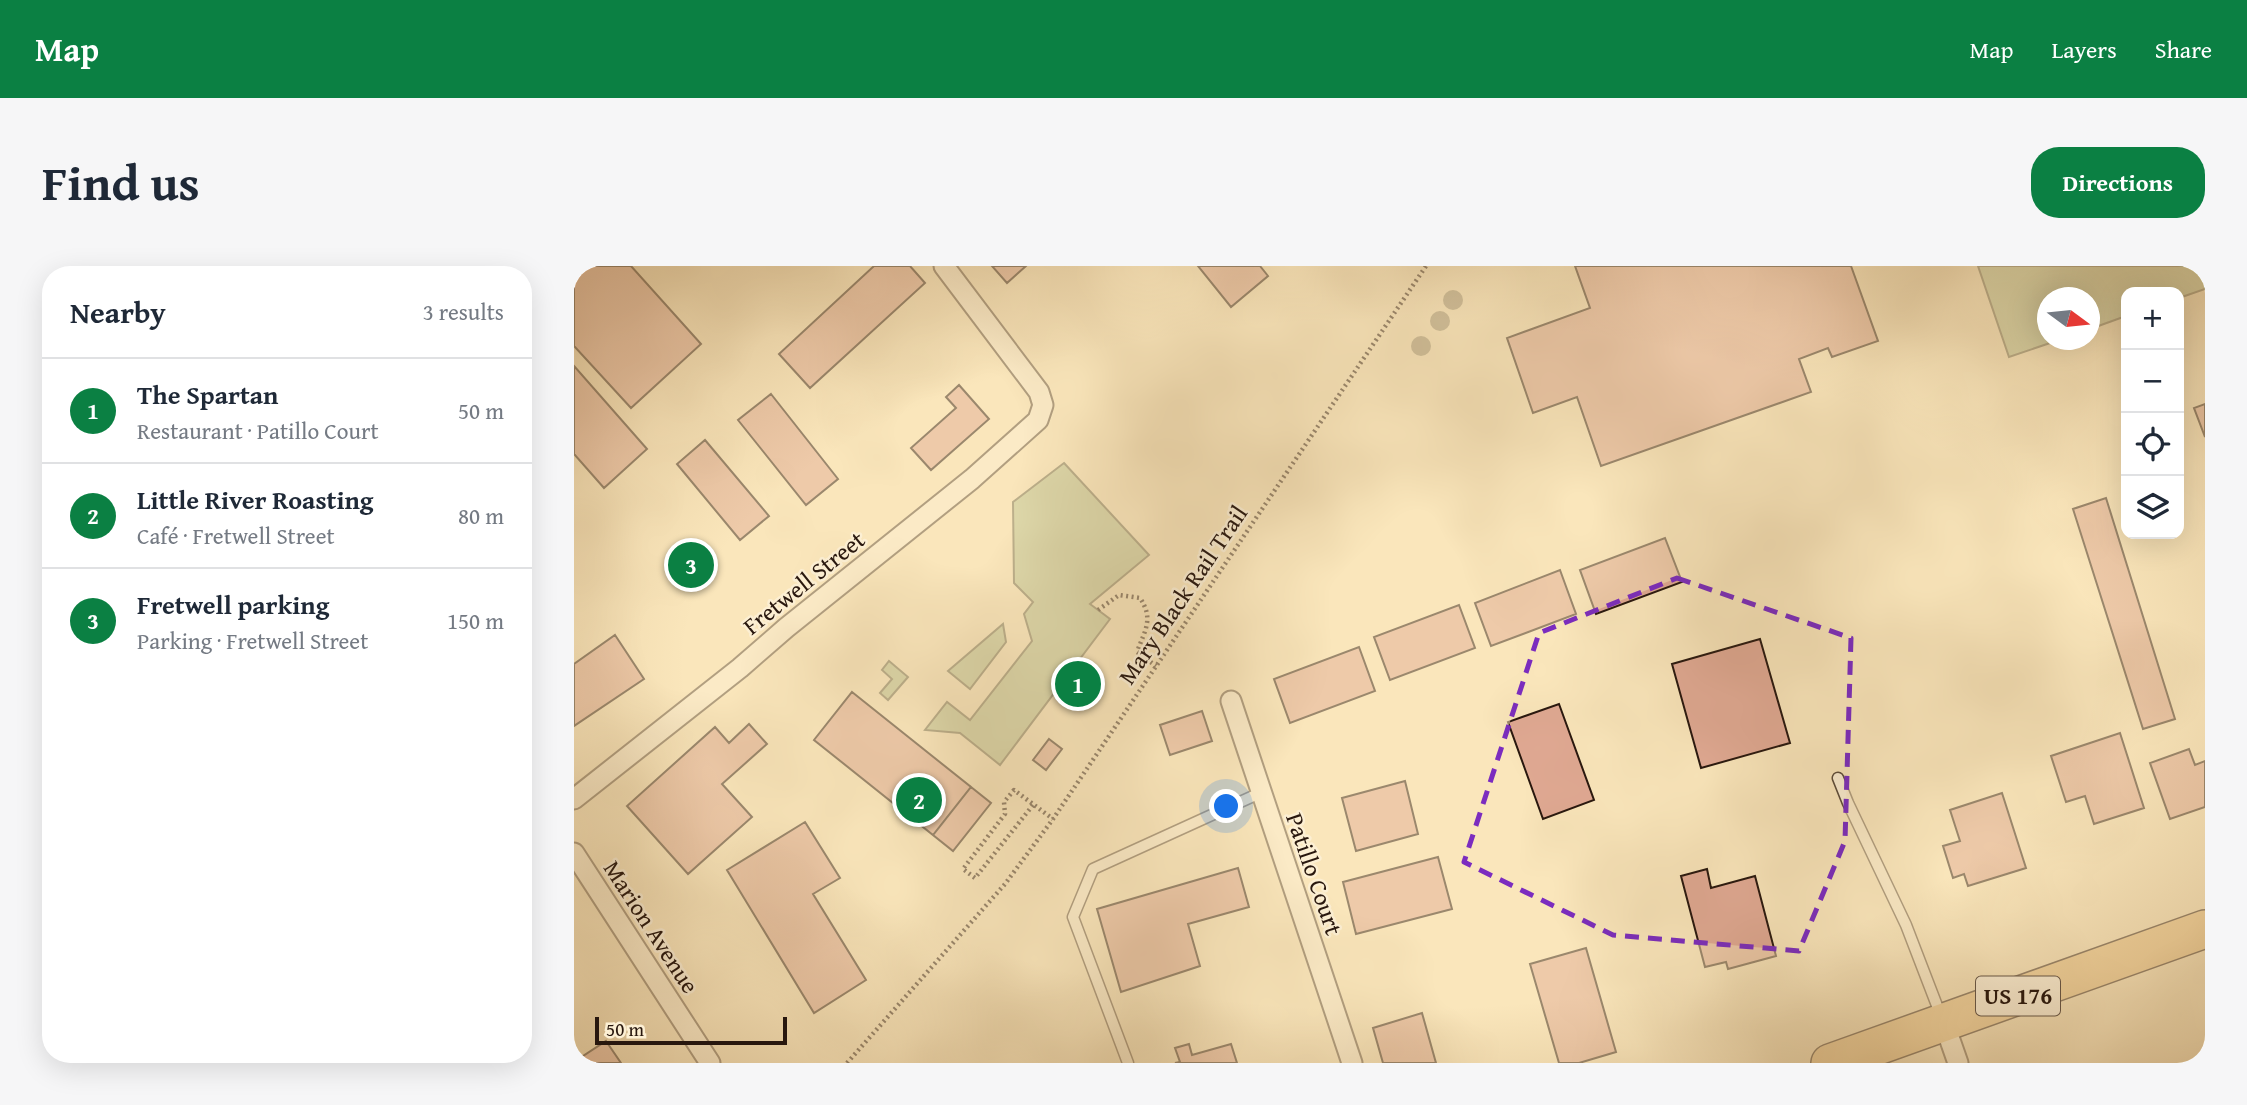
<!DOCTYPE html>
<html lang="en">
<head>
<meta charset="utf-8">
<style>
  :root { --surface:#fff; --page:#f6f6f7; --text:#1f2937; --muted:#747a83; --line:#e0e1e3; --accent:#0b8043 }
  body { margin:0; font-family:"Gentium Book Plus",serif; background:var(--page); color:var(--text) }
  .controls { position:absolute; right:21px; top:21px; display:grid; overflow:hidden; border-radius:14px; box-shadow:0 7px 28px #0002 }
  .controls button { width:63px; height:63px; display:grid; place-items:center; padding:0; border:0; border-bottom:2px solid var(--line); background:var(--surface); color:var(--text); font:35px sans-serif }
  .compass { position:absolute; left:1463px; top:21px; width:63px; height:63px; border-radius:50%; background:var(--surface); box-shadow:0 7px 28px #0002; rotate:105deg }
  .scale { position:absolute; left:21px; bottom:18px; width:192px; box-sizing:border-box; padding-left:7px; border:4px solid #28170e; border-top:0; font-size:19px; line-height:24px; white-space:nowrap; color:#28170e; -webkit-text-stroke:5px #fcefd3; paint-order:stroke }
  .you { position:absolute; left:653px; top:541px; width:24px; height:24px; margin:-18px; border:5px solid #fff; border-radius:50%; background:#1a73e8; box-shadow:0 0 0 10px #1a73e833 }
  .badge { display:grid; place-items:center; width:46px; height:46px; border-radius:50%; background:var(--accent); color:#fff; font-size:23px; font-weight:700 }
  .pin { position:absolute; translate:-50% -50%; border:4px solid #fff; box-shadow:0 2px 7px #0006 }
  .list { margin:0; padding:0; list-style:none }
  h2 { display:flex; justify-content:space-between; align-items:center; height:91px; margin:0; padding:0 28px; font-size:30px }
  h2 small { font-size:23px; font-weight:400; color:var(--muted) }
  .list li { display:grid; grid-template-columns:46px 1fr auto; gap:21px; align-items:center; box-sizing:border-box; height:105px; padding:0 28px; border-top:2px solid var(--line) }
  .list b { display:block; font-size:26px; white-space:nowrap }
  .list p { margin:0; font-size:23px; white-space:nowrap; color:var(--muted) }
  .list em { font-size:23px; font-style:normal; color:var(--muted) }
  .icon { flex:none; width:38px; height:38px; fill:none; stroke:currentColor; stroke-width:2; stroke-linecap:round; stroke-linejoin:round }
  .map { position:relative; flex:none; width:1631px; height:797px; overflow:hidden; border-radius:28px }
  header { display:flex; align-items:center; gap:42px; box-sizing:border-box; height:98px; padding:0 35px; background:var(--accent); color:#fff }
  header strong { font-size:33px }
  nav { display:flex; gap:38px; margin-inline-start:auto; font-size:24px }
  .intro { display:flex; align-items:center; justify-content:space-between; box-sizing:border-box; height:168px; padding:0 42px }
  h1 { margin:0; font-size:49px }
  .button { padding:18px 32px; border-radius:28px; background:var(--accent); color:#fff; font-size:24px; font-weight:700 }
  main { display:flex; gap:42px; padding:0 42px }
  aside { flex:1; background:var(--surface); border-radius:28px; box-shadow:0 7px 28px #0002 }
  .map>svg:first-child { display:block }
  .green { fill:#bbc692; stroke:#726e50; stroke-width:2 }
  .building { fill:#e0a993; stroke:#28170e; stroke-width:2 }
  .lines { fill:none; stroke-linecap:round; stroke-linejoin:round }
  .lane-casing { stroke:#5c4b39; stroke-width:13 }
  .street-casing { stroke:#5c4b39; stroke-width:23 }
  .highway-casing { stroke:#28170e; stroke-width:40 }
  .path { stroke:#28170e; stroke-width:4.5; stroke-dasharray:2 3.5; stroke-linecap:butt }
  .lane { stroke:#fcefd3; stroke-width:10 }
  .street { stroke:#fcefd3; stroke-width:19 }
  .highway { stroke:#edc37e; stroke-width:37 }
  .tree { fill:#a39675 }
  .marked { fill:none; stroke:#7b2cbf; stroke-width:5; stroke-dasharray:14 9; stroke-linejoin:round }
  .labels { text-anchor:middle; stroke-width:5; stroke-linejoin:round; paint-order:stroke }
  .shield { fill:#fcefd3; stroke:#685849; stroke-width:2 }
  .shield-label { font-size:23px; font-weight:bold; fill:#28170e }
  .street-label { font-size:24px; fill:#28170e; stroke:#fcefd3 }
</style>
</head>
<body>
<header>
<strong>Map</strong>
<nav><a>Map</a><a>Layers</a><a>Share</a></nav>
</header>
<div class="intro"><h1>Find us</h1><a class="button">Directions</a></div>
<main>
<aside>
<h2>Nearby<small>3 results</small></h2>
<ul class="list">
<li><span class="badge">1</span><div><b>The Spartan</b><p>Restaurant · Patillo Court</p></div><em>50 m</em></li>
<li><span class="badge">2</span><div><b>Little River Roasting</b><p>Café · Fretwell Street</p></div><em>80 m</em></li>
<li><span class="badge">3</span><div><b>Fretwell parking</b><p>Parking · Fretwell Street</p></div><em>150 m</em></li>
</ul>
</aside>
<div class="map">
<svg width="1631" height="797" viewBox="0 0 1631 797">
  <rect width="100%" height="100%" fill="#fae6bb"/>
  <filter id="stains"><feTurbulence type="fractalNoise" baseFrequency=".00286" numOctaves="4"/><feColorMatrix values="0 0 0 0 .2 0 0 0 0 .09 0 0 0 0 .02 0 0 0 .5 -.17"/></filter>
  <radialGradient id="worn" r=".72"><stop offset=".6" stop-color="#630" stop-opacity="0"/><stop offset="1" stop-color="#630" stop-opacity=".3"/></radialGradient>
  <!-- green -->
  <path class="green" d="M1404,0H1631V23L1605,32V26H1552V50L1516,63V32H1474V74H1485L1435,91Z
    M490,197L575,289L516,338L536,353L426,499L386,467L351,464L373,436L396,454L458,375L450,348L459,336L440,317L439,236Z
    M429,358L432,376L396,423L374,405Z
    M315,395L334,411L314,434L306,427L318,413L308,404Z"/>
  <!-- building -->
  <path class="building" d="M0,0H57L127,78L57,142L0,80Z
    M300,0H336L351,17L236,122L205,88Z
    M418,0H452L433,17Z
    M624,0H686L694,10L657,41Z
    M1001,0H1277L1304,75L1258,91L1254,82L1225,93L1237,126L1027,200L1003,131L959,147L933,72L1016,42Z
    M0,100L73,183L30,222L0,188Z
    M385,119L415,153L357,204L337,182L382,142L372,131Z
    M197,128L264,213L232,239L164,154Z
    M1631,138V171L1620,142Z
    M131,174L195,250L166,274L103,198Z
    M1532,232L1601,453L1569,463L1499,243Z
    M1091,272L1108,316L1022,348L1006,304Z
    M986,304L1002,348L917,380L901,337Z
    M885,339L901,382L816,414L800,371Z
    M41,369L70,413L0,460V398Z
    M1186,373L1216,477L1127,502L1098,398Z
    M785,381L801,425L716,457L700,413Z
    M512,395L523,403L495,441L485,433Z
    M278,426L397,521L359,569L240,474Z
    M985,438L1020,534L969,553L934,456Z
    M628,445L638,475L596,489L586,459Z
    M175,458L193,478L148,518L178,551L114,608L53,540L141,461L155,477Z
    M1546,467L1570,542L1520,558L1511,530L1492,536L1477,490Z
    M475,473L488,483L472,504L459,494Z
    M1615,483L1621,499L1631,495V541L1596,553L1576,497Z
    M831,515L844,568L782,585L768,532Z
    M397,521L417,537L379,585L359,569Z
    M1428,527L1452,602L1394,620L1390,608L1379,612L1369,580L1386,575L1376,544Z
    M231,556L266,612L239,628L292,714L240,747L153,604Z
    M864,591L878,643L782,668L769,616Z
    M664,602L675,641L614,658L626,700L547,726L523,643Z
    M1133,603L1137,622L1181,610L1202,690L1154,703L1152,696L1131,701L1107,610Z
    M1012,682L1042,786L1005,797H985L956,698Z
    M848,747L862,797H809L799,762Z
    M32,775L47,797H0V796Z
    M615,778L618,789L657,778L663,797H601L606,796L601,782Z"/>
  <g class="lines">
    <!-- lane casing -->
    <g class="lane-casing">
      <path id="lane" d="M1264,512L1274,537L1332,659L1367,750
        M554,797L499,651L519,603L686,527"/>
    </g>
    <!-- street casing -->
    <g class="street-casing">
      <path id="street" d="M657,435L778,797
        M0,533L166,402L212,362L398,213L464,154L469,139L465,126L370,0
        M0,587L136,797
        M1370,757L1384,797"/>
    </g>
    <!-- highway casing -->
    <g class="highway-casing">
      <path id="highway" d="M1256,797L1631,663"/>
    </g>
    <!-- path -->
    <path class="path" d="M524,344L545,329L566,332C580,353 571,364 563,386L582,400
      M459,539L401,612L389,603L431,548L430,536L440,524L479,553
      M273,797L431,618L479,553L852,0"/>
    <!-- lane -->
    <use href="#lane" class="lane"/>
    <!-- street -->
    <use href="#street" class="street"/>
    <!-- highway -->
    <use href="#highway" class="highway"/>
  </g>
  <!-- trees -->
  <g class="tree">
    <circle cx="879" cy="34" r="10"/>
    <circle cx="866" cy="55" r="10"/>
    <circle cx="847" cy="80" r="10"/>
  </g>
  <!-- marked area -->
  <path d="M0 0H1631V797H0ZM1103,312L1277,372L1271,575L1225,685L1039,669L890,596L965,367Z" fill="#fae6bb" fill-opacity=".55" fill-rule="evenodd"/>
  <path class="marked" d="M1103,312L1277,372L1271,575L1225,685L1039,669L890,596L965,367Z"/>
  <g class="labels">
    <!-- shield labels -->
    <rect class="shield" x="1402" y="710.5" width="84" height="39" rx="5"/>
    <g class="shield-label">
      <text x="1444" y="738">US 176</text>
    </g>
    <!-- street labels -->
    <g class="street-label">
      <text transform="translate(230 317) rotate(-39)" y="8">Fretwell Street</text>
      <text transform="translate(609 329) rotate(-56)" y="8">Mary Black Rail Trail</text>
      <text transform="translate(740 608) rotate(71)" y="8">Patillo Court</text>
      <text transform="translate(77 661) rotate(57)" y="8">Marion Avenue</text>
    </g>
  </g>
  <rect width="100%" height="100%" filter="url(#stains)"/>
  <rect width="100%" height="100%" fill="url(#worn)"/>
</svg>
<div class="controls">
<button>+</button>
<button>−</button>
<button><svg class="icon" aria-label="locate" viewBox="0 0 24 24"><circle cx="12" cy="12" r="6"/><path d="M12 2v4M12 18v4M2 12h4M18 12h4"/></svg></button>
<button><svg class="icon" aria-label="layers" viewBox="0 0 24 24"><path d="M12 4l9 5-9 5-9-5zM3 14l9 5 9-5"/></svg></button>
</div>
<svg class="compass" viewBox="-18 -18 36 36"><path d="M0-13l5 13h-10z" fill="#e53935"/><path d="M0 13l5-13h-10z" fill="#747a83"/></svg>
<div class="scale">50 m</div>
<div class="you"></div>
<div class="pin badge" style="left:504px;top:418px">1</div>
<div class="pin badge" style="left:345px;top:534px">2</div>
<div class="pin badge" style="left:117px;top:299px">3</div>
</div>
</main>
</body>
</html>
